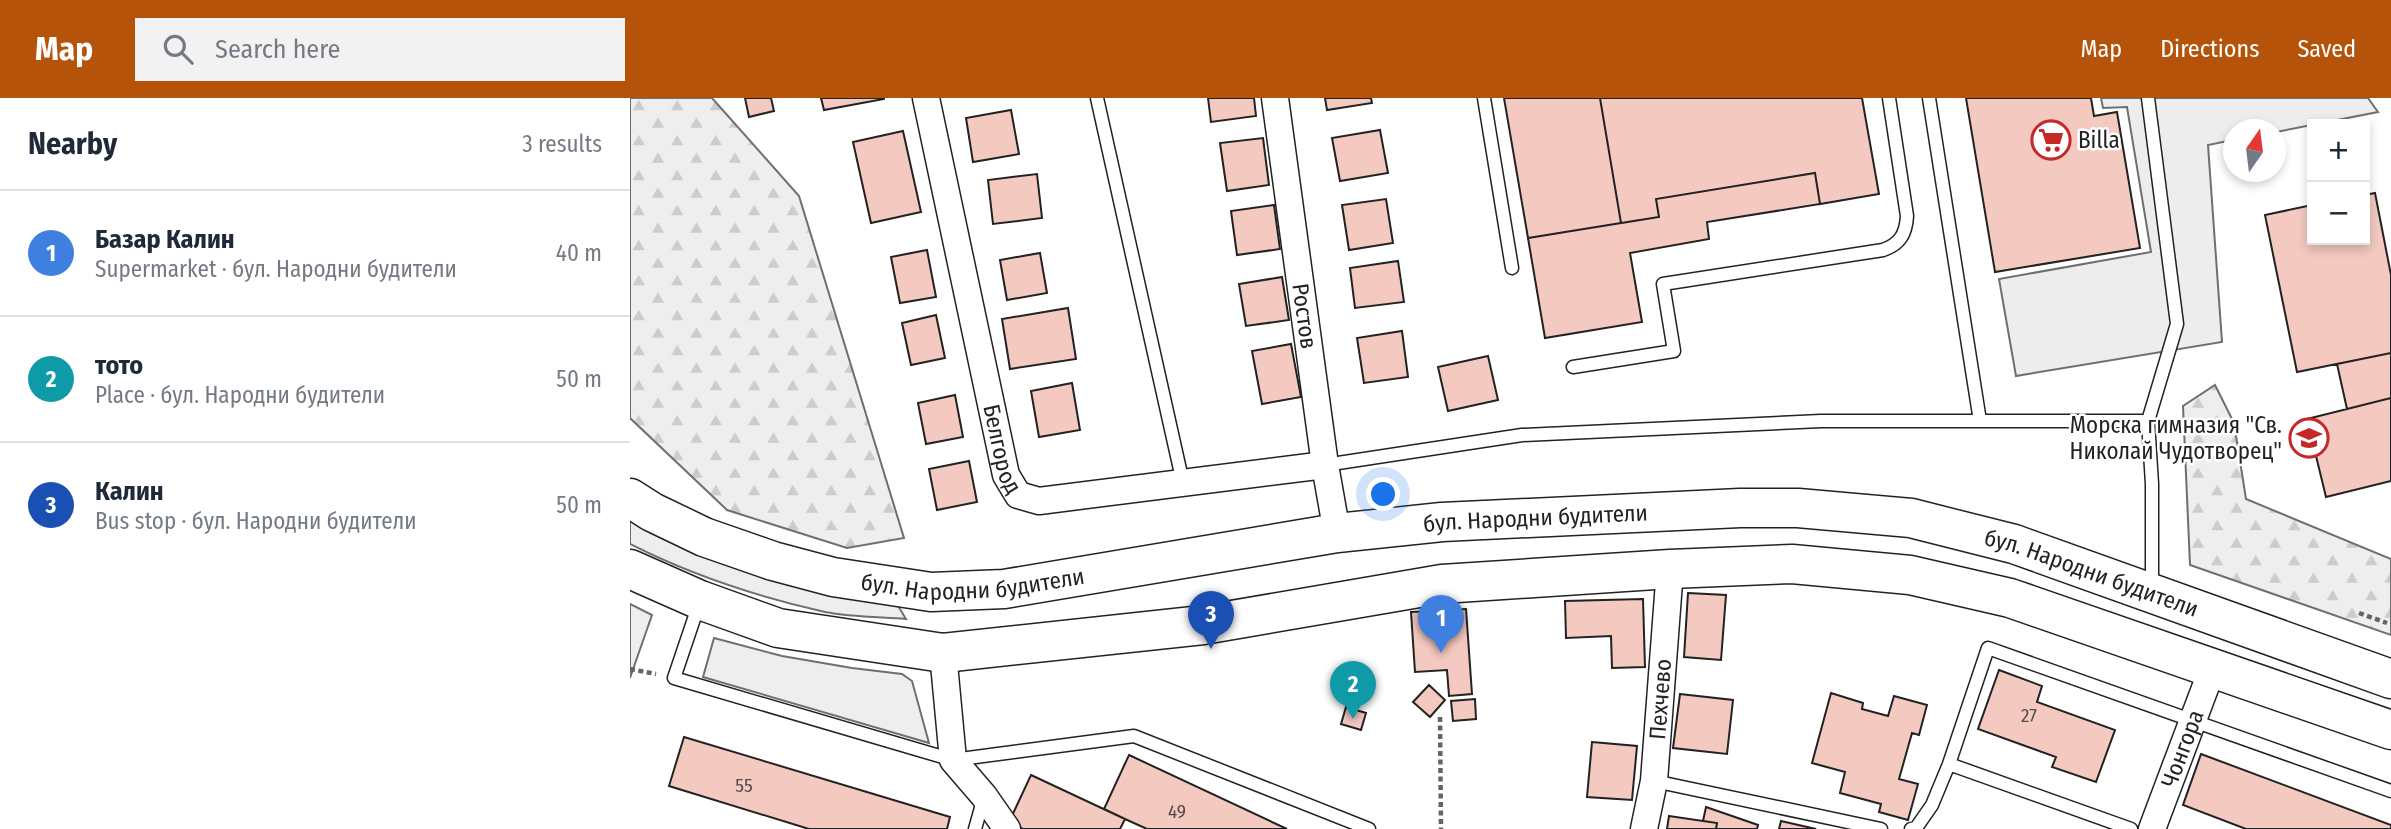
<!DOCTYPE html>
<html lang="en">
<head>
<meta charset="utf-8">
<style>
  :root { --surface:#fff; --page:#f2f2f3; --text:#1f2937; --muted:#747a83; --line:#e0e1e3; --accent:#b45309 }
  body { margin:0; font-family:"Fira Sans Condensed",sans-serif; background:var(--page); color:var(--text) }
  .controls { position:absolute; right:21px; top:21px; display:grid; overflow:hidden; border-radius:0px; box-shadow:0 4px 10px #0003 }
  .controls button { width:63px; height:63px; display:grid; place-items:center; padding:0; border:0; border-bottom:2px solid var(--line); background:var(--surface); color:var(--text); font:35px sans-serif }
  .compass { position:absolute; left:1593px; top:21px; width:63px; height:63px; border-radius:50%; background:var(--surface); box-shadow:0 4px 10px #0003; rotate:14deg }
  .you { position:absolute; left:754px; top:397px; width:24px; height:24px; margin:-18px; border:5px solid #fff; border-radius:50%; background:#1a73e8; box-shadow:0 0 0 10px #1a73e833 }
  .badge { display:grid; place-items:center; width:46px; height:46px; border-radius:50%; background:var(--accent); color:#fff; font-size:23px; font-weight:700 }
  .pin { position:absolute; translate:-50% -58px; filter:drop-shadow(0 2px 4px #0008) }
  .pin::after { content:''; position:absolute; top:37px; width:24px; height:21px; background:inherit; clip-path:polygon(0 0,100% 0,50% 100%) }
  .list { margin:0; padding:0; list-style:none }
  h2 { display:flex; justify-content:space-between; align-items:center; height:91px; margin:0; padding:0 28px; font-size:30px }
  h2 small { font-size:23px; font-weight:400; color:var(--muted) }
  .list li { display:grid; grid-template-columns:46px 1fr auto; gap:21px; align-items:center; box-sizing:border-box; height:126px; padding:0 28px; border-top:2px solid var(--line) }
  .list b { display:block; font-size:26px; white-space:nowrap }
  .list p { margin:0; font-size:23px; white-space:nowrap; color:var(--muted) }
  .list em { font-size:23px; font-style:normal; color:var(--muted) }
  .icon { flex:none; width:38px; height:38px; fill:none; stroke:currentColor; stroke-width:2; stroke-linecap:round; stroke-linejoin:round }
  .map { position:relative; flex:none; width:1761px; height:731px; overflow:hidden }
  header { display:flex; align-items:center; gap:42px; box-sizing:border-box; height:98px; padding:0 35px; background:var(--accent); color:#fff }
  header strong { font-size:33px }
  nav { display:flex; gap:38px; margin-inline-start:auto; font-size:24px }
  .search { width:490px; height:63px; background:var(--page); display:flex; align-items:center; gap:18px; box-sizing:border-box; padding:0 24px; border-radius:0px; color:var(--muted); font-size:26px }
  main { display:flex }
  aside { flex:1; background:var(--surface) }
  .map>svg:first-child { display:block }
  .grass { fill:#eee; stroke:#6f6f6f; stroke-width:2 }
  .forest { fill:url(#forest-firs); stroke:#6f6f6f; stroke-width:2 }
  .parking { fill:#ededed; stroke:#6f6f6f; stroke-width:2 }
  .building { fill:#f3c9c0; stroke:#222; stroke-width:2 }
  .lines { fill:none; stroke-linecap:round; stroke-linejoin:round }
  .service-casing { stroke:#222; stroke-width:15 }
  .minor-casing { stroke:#222; stroke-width:29 }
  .primary-casing { stroke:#222; stroke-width:41 }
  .path { stroke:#646464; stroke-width:4.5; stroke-dasharray:5 3.5; stroke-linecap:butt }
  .service { stroke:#fff; stroke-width:12 }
  .minor { stroke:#fff; stroke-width:26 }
  .primary { stroke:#fff; stroke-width:38 }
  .labels { text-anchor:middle; stroke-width:5; stroke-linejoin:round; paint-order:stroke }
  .number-label { font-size:19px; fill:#564c4a }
  .poi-label { font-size:23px; fill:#222; stroke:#fff; text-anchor:start }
  .street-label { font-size:23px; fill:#222; stroke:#fff }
</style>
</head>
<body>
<header>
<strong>Map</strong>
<div class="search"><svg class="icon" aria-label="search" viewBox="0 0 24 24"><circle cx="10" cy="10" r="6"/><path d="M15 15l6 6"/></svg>Search here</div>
<nav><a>Map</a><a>Directions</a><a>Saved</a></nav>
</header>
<main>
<aside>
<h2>Nearby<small>3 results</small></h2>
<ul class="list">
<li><span class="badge" style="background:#3f7fe0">1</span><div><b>Базар Калин</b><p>Supermarket · бул. Народни будители</p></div><em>40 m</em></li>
<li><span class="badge" style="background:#0f9aa8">2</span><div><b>тото</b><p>Place · бул. Народни будители</p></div><em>50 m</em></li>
<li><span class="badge" style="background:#1a4fb4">3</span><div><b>Калин</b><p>Bus stop · бул. Народни будители</p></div><em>50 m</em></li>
</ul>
</aside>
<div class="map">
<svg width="1761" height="731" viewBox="0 0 1761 731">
  <defs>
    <pattern id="forest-firs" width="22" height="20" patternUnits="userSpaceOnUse" patternTransform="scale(1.75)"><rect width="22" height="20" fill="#eee"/><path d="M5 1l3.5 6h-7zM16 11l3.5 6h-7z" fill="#ccc"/></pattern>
  </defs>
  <rect width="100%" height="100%" fill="#fff"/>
  <!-- grass -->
  <path class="grass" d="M0,420L267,506L276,521C250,519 221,519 195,514C128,499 61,477 0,446Z
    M0,506L22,517L0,580Z
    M84,540L152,558L222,570L272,576L282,583L299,645L73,579Z"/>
  <!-- forest -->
  <path class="forest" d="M0,0H82L169,98L274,440L217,450L97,412L0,320Z
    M1585,287L1604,325L1616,401L1761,461V537L1560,467L1553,308Z"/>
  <!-- parking -->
  <path class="parking" d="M1471,0H1738L1748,14L1646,34V32H1604L1603,42L1578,47L1592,244L1386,278L1369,181L1521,154L1497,9L1473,10Z"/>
  <!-- building -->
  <path class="building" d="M115,0H141L144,13L119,19Z
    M191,0H254V1L194,12Z
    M578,0H624L626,18L581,24Z
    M695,0H741L742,5L697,12Z
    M874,0H970L991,125L898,140Z
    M970,0H1232L1249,96L1190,106L1185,75L1026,101L1029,119L991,125Z
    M1336,0H1461L1464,18L1487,14L1510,150L1365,174Z
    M381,12L389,56L343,64L336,20Z
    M750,32L758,75L710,83L702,40Z
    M273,33L291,114L241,125L223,44Z
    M633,40L639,87L597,93L590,45Z
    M1185,75L1190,106L1077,124L1079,141L1000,155L1012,224L915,240L898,140L1029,119L1026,101Z
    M407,76L412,120L363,126L358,82Z
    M1745,95L1761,177V255L1667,274L1635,117L1682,107V142H1735V97Z
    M756,101L763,145L719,152L712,107Z
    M644,107L650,151L607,157L601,113Z
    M297,152L306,199L270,205L261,159Z
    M410,155L417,195L377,202L370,162Z
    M768,163L774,204L725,210L720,170Z
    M652,179L659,222L616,228L609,186Z
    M438,210L446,261L380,271L372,221Z
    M306,217L315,260L281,267L272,225Z
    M772,233L778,279L734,285L727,240Z
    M661,246L671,299L632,306L622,253Z
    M1761,255V300L1717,311L1707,266Z
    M858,258L868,302L818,313L808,269Z
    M442,285L450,332L409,339L401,293Z
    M325,297L333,339L296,346L288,305Z
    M1761,300V383L1696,399L1677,321Z
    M339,363L347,404L307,412L299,371Z
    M1058,495L1096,497L1091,562L1054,559Z
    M1013,501L1015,569L982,570L981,538L936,540L935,503Z
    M836,511L842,596L819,598L817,572L785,574L781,514L806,513L808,538H817L815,512Z
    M1369,572L1412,588L1407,604L1485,632L1466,684L1422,669L1426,659L1348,631Z
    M799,587L815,602L800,619L783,604Z
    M1201,595L1233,605L1232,611L1258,618L1264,598L1297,607L1289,637L1282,635L1269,681L1288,686L1278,722L1249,714L1251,706L1210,695L1215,674L1182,665Z
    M1050,596L1103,602L1097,656L1043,650Z
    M845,601L846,621L823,623L821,603Z
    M716,609L736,615L731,632L711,626Z
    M54,639L320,719L317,731H179L39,688Z
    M962,644L1007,648L1002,702L957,699Z
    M1571,656L1761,727V731H1616L1553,707Z
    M499,657L657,731H517L495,721L474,711Z
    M401,677L495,721L490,731H393L379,724Z
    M1076,709L1128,727L1127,731H1086L1087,725L1073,723Z
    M1039,718L1087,725L1086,731H1037Z
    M1151,723L1186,731H1149Z"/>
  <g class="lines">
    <!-- service casing -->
    <g class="service-casing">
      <path id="service" d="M467,0L553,385
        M854,0L882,170
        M1299,0L1350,323
        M943,269L1044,253L1033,186L1253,152C1270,146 1276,136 1277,118L1259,0
        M1518,323L1547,226L1518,0
        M695,367L892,337L1191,323H1518L1522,386V490
        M69,506L44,580L323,662L504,638L739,731
        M1024,683L1251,731
        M345,731L354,699
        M1281,731L1286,730L1302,707L1319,666
        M1501,731L1319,666L1358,550L1761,693"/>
    </g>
    <!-- minor casing -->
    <g class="minor-casing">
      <g id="minor">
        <path id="s1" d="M296,0L376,377L388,397L409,403L695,367"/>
        <path id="s2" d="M645,0L695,367L707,435"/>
        <path d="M313,555L323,662L354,698L377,731"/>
        <path id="s3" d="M1014,731L1024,683L1040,471"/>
        <path id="s4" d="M1522,731L1583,569"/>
      </g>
    </g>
    <!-- primary casing -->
    <g class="primary-casing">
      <g id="primary">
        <path id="s5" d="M0,400L22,414L74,439L143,463L203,479L301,494L374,491L707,435L812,424L1110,410H1168L1281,420L1384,446L1761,581"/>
        <path d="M0,471L70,502L148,530L313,555L573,527L812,486L1040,471L1162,466L1280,477L1380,500L1761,632"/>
      </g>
    </g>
    <!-- path -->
    <path class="path" d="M1729,515L1757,525
      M0,571L26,576
      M810,619L811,731"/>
    <!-- service -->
    <use href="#service" class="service"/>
    <!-- minor -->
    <use href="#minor" class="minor"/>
    <!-- primary -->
    <use href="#primary" class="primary"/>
  </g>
  <!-- icons -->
  <defs>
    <g id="supermarket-ring" transform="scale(2.0125)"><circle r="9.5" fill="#fff" stroke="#c62828" stroke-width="1.5"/><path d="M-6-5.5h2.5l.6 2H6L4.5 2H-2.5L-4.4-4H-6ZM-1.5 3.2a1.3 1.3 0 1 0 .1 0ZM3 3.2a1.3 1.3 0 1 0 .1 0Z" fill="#c62828"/></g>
    <g id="university-ring" transform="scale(2.0125)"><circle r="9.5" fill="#fff" stroke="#c62828" stroke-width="1.5"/><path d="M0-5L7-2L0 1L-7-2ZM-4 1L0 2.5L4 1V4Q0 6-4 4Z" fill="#c62828"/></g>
  </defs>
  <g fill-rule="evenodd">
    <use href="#supermarket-ring" x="1421" y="42"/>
    <use href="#university-ring" x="1679" y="340"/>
  </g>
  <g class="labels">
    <!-- number labels -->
    <g class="number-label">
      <text x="1399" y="624">27</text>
      <text x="114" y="694">55</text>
      <text x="547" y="720">49</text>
    </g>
    <!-- poi labels -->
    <g class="poi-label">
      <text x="1448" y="50">Billa</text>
      <text x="1652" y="335" text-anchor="end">Морска гимназия "Св.<tspan x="1652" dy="26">Николай Чудотворец"</tspan></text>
    </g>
    <!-- street labels -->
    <g class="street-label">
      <text dy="8" stroke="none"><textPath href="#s2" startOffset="220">Ростов</textPath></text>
      <text dy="8" stroke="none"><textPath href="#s1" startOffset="359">Белгород</textPath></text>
      <text dy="8" stroke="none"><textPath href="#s5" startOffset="928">бул. Народни будители</textPath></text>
      <text dy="8" stroke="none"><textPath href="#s5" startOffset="1493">бул. Народни будители</textPath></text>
      <text dy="8" stroke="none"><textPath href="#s5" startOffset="360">бул. Народни будители</textPath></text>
      <text dy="8" stroke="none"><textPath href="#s3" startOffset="131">Пехчево</textPath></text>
      <text dy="8" stroke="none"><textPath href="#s4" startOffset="86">Чонгора</textPath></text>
    </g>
  </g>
</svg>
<div class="controls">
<button>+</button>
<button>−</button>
</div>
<svg class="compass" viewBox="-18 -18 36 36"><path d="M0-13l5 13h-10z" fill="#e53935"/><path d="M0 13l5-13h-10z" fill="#747a83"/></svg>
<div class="you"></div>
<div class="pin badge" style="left:811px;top:555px;background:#3f7fe0">1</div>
<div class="pin badge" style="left:723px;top:621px;background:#0f9aa8">2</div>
<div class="pin badge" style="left:581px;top:551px;background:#1a4fb4">3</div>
</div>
</main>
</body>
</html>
